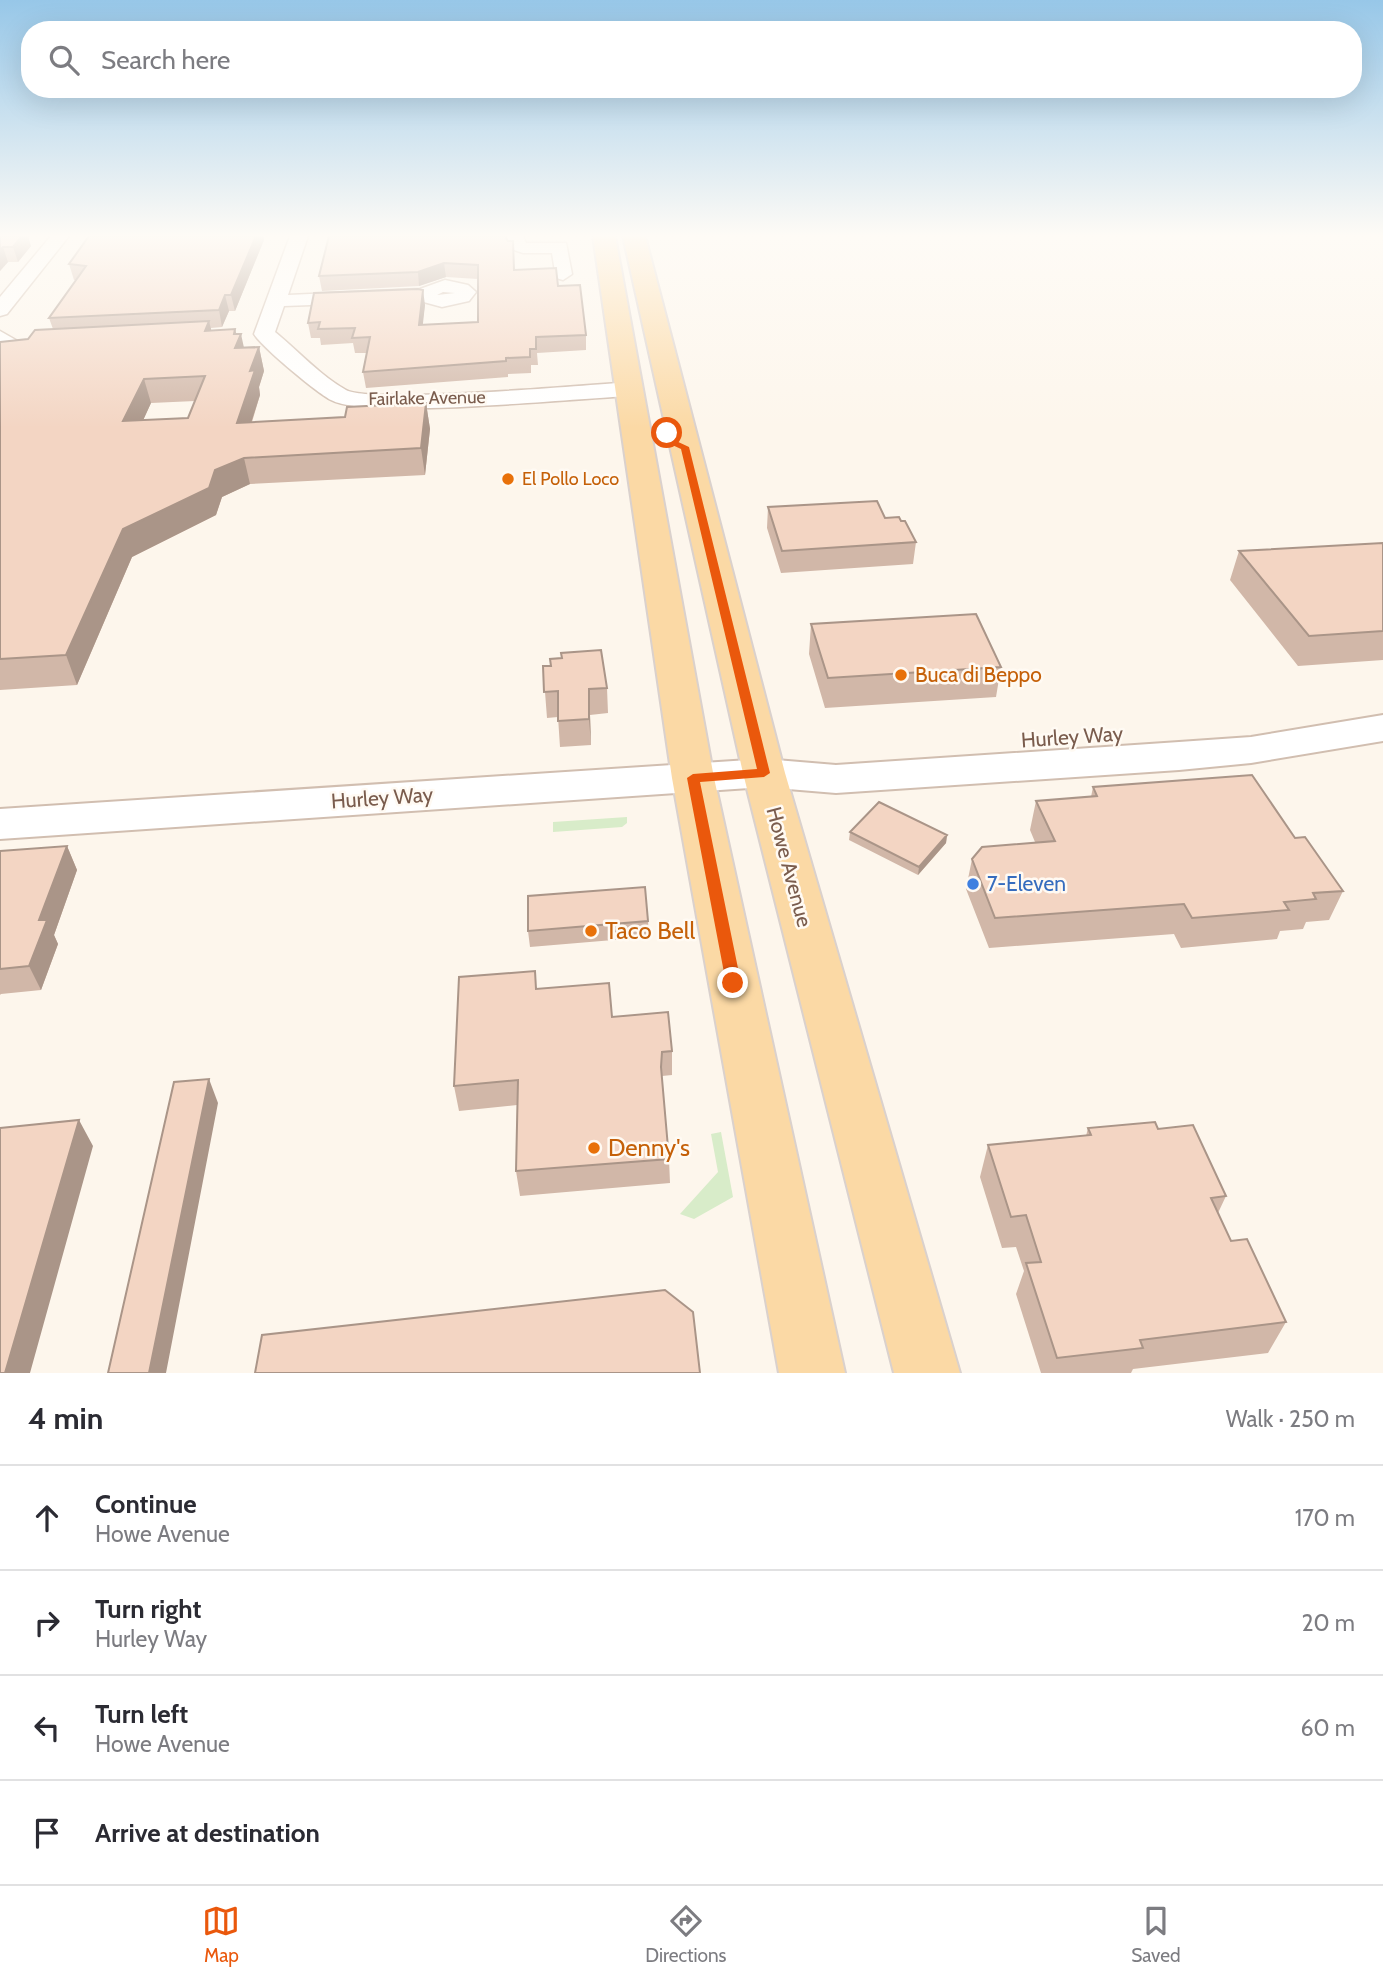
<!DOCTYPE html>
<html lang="en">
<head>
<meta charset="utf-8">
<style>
  :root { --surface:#fff; --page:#f7f7f7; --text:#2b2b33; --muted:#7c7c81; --line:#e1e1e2; --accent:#ea580c }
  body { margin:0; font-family:Cabin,sans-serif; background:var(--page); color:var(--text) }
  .stop { position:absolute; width:21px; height:21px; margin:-16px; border:5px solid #ea580c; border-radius:50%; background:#fff }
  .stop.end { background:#ea580c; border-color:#fff; box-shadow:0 2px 7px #0008 }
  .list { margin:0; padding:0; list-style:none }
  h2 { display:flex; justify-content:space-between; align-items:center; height:91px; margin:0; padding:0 28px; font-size:30px }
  h2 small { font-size:23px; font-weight:400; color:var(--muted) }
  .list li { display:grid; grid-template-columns:46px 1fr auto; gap:21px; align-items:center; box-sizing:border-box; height:105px; padding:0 28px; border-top:2px solid var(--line) }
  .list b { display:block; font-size:26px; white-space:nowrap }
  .list p { margin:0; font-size:23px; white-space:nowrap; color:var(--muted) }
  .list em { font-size:23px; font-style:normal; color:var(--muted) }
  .icon { flex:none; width:38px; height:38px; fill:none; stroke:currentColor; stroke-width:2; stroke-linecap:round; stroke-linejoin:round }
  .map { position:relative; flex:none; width:1383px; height:1373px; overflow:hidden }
  .search { position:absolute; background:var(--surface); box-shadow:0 7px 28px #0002; left:21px; right:21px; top:21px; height:77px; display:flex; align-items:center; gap:18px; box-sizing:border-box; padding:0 24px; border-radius:28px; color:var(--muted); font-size:26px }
  .sheet { height:511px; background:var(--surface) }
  nav { display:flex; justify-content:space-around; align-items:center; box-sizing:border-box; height:98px; border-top:2px solid var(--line); background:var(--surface); font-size:19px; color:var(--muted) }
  nav a { display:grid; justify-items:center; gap:4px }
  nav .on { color:var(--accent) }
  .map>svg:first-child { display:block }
  .green { fill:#d8ecc9 }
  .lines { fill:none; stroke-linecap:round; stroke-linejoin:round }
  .minor-casing { stroke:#d1beb0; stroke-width:3 }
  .tertiary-casing { stroke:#d1beb0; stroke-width:4 }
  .primary-casing { stroke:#dad1cd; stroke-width:4 }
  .minor { fill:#fff; fill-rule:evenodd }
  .tertiary { fill:#fff; fill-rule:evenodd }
  .primary { fill:#fbd9a5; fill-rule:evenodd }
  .wall { fill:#d1b7a8; fill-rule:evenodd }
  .shaded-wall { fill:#aa9588 }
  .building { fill:#f3d5c3; stroke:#aa9588; stroke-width:2; fill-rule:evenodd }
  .route { fill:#ea580c }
  .food-dot { fill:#e8710a; stroke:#fffaf3; stroke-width:2.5 }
  .shop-dot { fill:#3f7fe0; stroke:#fffaf3; stroke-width:2.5 }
  .labels { text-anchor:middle; stroke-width:5; stroke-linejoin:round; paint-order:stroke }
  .far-street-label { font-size:18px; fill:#7a5c4d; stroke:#fffaf3 }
  .far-food-label { font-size:18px; fill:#c56008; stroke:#fffaf3; text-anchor:start }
  .food-label { font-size:21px; fill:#c56008; stroke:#fffaf3; text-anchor:start }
  .street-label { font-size:21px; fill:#7a5c4d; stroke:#fffaf3 }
  .shop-label { font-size:21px; fill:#366cbe; stroke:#fffaf3; text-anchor:start }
  .near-food-label { font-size:24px; fill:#c56008; stroke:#fffaf3; text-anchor:start }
</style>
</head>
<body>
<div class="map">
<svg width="1383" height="1373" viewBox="0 0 1383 1373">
  <rect width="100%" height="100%" fill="#fdf6ec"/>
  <!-- green -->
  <path class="green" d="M627,817V823L622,827L553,832V822Z
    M721,1132L733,1197L694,1219L680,1214L718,1172L711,1134Z"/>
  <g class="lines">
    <!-- minor casing -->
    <g class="minor-casing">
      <path id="minor" d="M51,236H69L7,314L0,316V297Z
        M290,236H308L288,295L420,289L445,280L468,285L476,292L469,301L442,307L420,301L284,306L275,332C298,351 321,376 346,390C371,404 588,385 631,382L642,389L631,396C578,398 367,420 331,400C316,392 263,348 254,334ZM443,292L455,293L437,295Z
        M505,236H523L526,243H566L572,274L563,280L556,278L552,253H523L508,248Z
        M0,331L21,343L7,355L0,357Z"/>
    </g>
    <!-- tertiary casing -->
    <g class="tertiary-casing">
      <path id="tertiary" d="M1383,715V741L1251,763L1179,770L836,793L764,787L0,839V809L764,759L836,765L1179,742L1251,737Z"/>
    </g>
    <!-- primary casing -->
    <g class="primary-casing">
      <path id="primary" d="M593,236H615L714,778L845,1373H779L672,778Z
        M623,236H645L785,773L960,1373H894L743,773Z"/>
    </g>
    <!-- minor -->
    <use href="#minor" class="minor"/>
    <!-- tertiary -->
    <use href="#tertiary" class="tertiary"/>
    <!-- primary -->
    <use href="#primary" class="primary"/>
  </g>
  <!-- wall -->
  <path class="wall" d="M0,236L31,246L18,262H8L0,271Z
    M329,236L515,270L558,286L586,335V350L537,353L538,365H531V373L508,374V377L366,388L363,372L367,353H355L353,343L321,345L320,338H311L308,323L425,305L422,325L478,322V279L446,277L419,286L322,291L319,276Z
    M264,240L235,311H229L222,327L211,328V330L235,329L236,334L244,348L259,347L264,371L259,387L260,395L252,422L345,417L426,403L430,429L425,475L250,484L222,497L216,515L132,557L77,685L0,690V342L28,339L53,329L49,318L76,280H74L69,264ZM195,401L188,418L143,420L151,403Z
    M768,507L885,518L901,521L916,542L913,564L781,573L767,528Z
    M1383,543V660L1298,666L1230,580L1239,551Z
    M811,624L1001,667L996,697L825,708L809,654Z
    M543,666L607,688L608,713L590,715L591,745L560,747L558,717L547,718Z
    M1093,787L1295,838L1343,891L1329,920L1306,922L1303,929L1280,931L1277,939L1181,948L1174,934L989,948L966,889L972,859L1035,842L1030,830L1036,801L1091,797Z
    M850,832L947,835L946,843L918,875L849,840Z
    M67,846L77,870L54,935L58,944L41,990L1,994L0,995V851Z
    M648,921L649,937L530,947L528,931Z
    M537,989L612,1017L672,1051V1075L662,1076L669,1159L670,1183L520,1196L516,1171L517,1105L459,1111L454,1086Z
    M1088,1128L1158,1129L1226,1196L1218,1213L1231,1241L1286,1322L1268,1353L1133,1369L1131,1373H1041L1016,1294L1024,1271L1016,1247L1002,1248L980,1177L988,1145L1086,1136Z"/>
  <!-- shaded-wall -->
  <path class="shaded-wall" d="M22,236H28L31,246L18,262L13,247Z
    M256,236H264V240L235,311L231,295Z
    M3,247L8,262L0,271V250Z
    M444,263L446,277L419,286L418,272Z
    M423,290L425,305L421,341L419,325Z
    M225,295L229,311L222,327L219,310Z
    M209,321L215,345L205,331Z
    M235,329L238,341L241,334L246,357L235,348L234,334Z
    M259,347L264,371L259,387L260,395L243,448L237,423L250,371Z
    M144,379L151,403L131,447L123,421Z
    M426,403L430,429L425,475L421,448Z
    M244,458L250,484L222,497L216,515L132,557L77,685L66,655L123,529L215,470Z
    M589,689L590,715L591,745L589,719Z
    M947,835L946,843L918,875L919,867Z
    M67,846L77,870L54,935L58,944L41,990L29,966L39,920Z
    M209,1079L218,1103L166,1373H149Z
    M79,1120L93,1146L30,1373H5Z"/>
  <!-- building -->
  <path class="building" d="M0,236H22L13,247H3L0,250Z
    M89,236H256L231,295H225L219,310L49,318L86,266L69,264Z
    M329,236H505L508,241H513L514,270L556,268L558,286L580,285L586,335L536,337V349H530V357L506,358V361L363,372L370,337L352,338L355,328L318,329L320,322L308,323L314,293L418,289L423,290L419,325L478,322V265L444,263L418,272L319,276Z
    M209,321L205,331L235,329L234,334H241L235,348L259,347L250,371L255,370L237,423L345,417L347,407L426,403L421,448L244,458L215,470L209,488L123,529L66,655L0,659V342L28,339L35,330ZM205,376L188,418L123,421L144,379Z
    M877,501L885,518L899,517L901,521H905L916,542L782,551L768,507Z
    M1383,543V631L1309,636L1239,551Z
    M976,614L1001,667L828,678L811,624Z
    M601,650L607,688L589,689V719L558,721V691L544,692L543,666H551L550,659L562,658L561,653Z
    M1252,775L1295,838L1305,837L1343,891L1313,893L1316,899L1284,902L1289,910L1192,918L1184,904L995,918L972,859L982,847L1055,841L1036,801L1097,796L1093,787Z
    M879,802L947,835L919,867L850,832Z
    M67,846L39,920H47L29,966L0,969V851Z
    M645,887L648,921L528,931V896Z
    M535,971L536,989L609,983L612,1017L668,1012L672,1051L662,1052L661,1067L669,1159L516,1171L518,1080L454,1086L459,977Z
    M209,1079L149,1373H108L174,1082Z
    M79,1120L5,1373H0V1128Z
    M1155,1122L1158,1129L1193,1125L1226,1196L1211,1198L1231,1241L1247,1239L1286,1322L1140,1340L1143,1348L1057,1358L1026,1263L1041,1262L1026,1215L1011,1217L988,1145L1091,1135L1088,1128Z
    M665,1290L693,1312L700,1373H255L262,1335Z"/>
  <!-- sky -->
  <linearGradient id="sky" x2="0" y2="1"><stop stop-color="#97c7e8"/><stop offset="0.55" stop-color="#fefbf6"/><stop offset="1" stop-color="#fefbf6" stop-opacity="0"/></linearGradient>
  <rect width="1383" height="428" fill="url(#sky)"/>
  <!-- route -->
  <path class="route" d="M667,431L674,440L689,447L770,773L764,777L700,782L741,983L733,989L726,983L687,778L693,774L757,769L681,449L668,443L662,433Z"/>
  <!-- markers -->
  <g class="food-dot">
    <circle cx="508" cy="479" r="7"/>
    <circle cx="901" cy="675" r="7"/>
    <circle cx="591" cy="931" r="7"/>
    <circle cx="594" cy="1148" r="7"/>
  </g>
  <circle class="shop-dot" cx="973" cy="884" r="7"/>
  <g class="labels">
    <!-- far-street labels -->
    <g class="far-street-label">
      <text transform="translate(427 398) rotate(-1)" y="6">Fairlake Avenue</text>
    </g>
    <!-- far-food labels -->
    <g class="far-food-label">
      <text x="522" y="485">El Pollo Loco</text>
    </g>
    <!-- food labels -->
    <g class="food-label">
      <text x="915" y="682">Buca di Beppo</text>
    </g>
    <!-- street labels -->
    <g class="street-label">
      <text transform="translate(1072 737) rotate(-4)" y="7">Hurley Way</text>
      <text transform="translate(382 798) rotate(-4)" y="7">Hurley Way</text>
      <text transform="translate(789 867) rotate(75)" y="7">Howe Avenue</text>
    </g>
    <!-- shop labels -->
    <g class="shop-label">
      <text x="987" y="891">7-Eleven</text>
    </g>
    <!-- near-food labels -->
    <g class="near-food-label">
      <text x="605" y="939">Taco Bell</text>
      <text x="608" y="1156">Denny's</text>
    </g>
  </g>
</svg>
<div class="stop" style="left:667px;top:433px"></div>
<div class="stop end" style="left:733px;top:983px"></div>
<div class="search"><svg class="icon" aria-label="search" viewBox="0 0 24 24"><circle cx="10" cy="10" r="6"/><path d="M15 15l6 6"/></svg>Search here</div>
</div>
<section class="sheet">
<h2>4 min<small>Walk · 250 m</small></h2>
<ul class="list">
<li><svg class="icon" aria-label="ahead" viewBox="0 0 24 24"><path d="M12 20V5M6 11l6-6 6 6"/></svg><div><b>Continue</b><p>Howe Avenue</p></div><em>170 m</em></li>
<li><svg class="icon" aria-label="right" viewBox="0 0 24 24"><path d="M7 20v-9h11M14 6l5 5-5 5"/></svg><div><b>Turn right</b><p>Hurley Way</p></div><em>20 m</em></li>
<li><svg class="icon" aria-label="left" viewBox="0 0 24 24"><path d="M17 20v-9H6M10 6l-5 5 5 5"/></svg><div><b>Turn left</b><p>Howe Avenue</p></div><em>60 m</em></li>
<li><svg class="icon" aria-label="arrive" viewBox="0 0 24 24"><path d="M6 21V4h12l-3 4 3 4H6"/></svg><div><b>Arrive at destination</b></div></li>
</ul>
</section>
<nav>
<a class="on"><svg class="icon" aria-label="map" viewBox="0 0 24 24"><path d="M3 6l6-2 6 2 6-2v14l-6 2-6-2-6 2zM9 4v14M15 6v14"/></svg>Map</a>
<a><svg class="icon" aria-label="directions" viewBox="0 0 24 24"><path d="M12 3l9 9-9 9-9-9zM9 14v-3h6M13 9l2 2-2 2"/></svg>Directions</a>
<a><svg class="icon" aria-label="saved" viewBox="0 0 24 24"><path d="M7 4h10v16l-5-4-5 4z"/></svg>Saved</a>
</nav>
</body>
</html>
